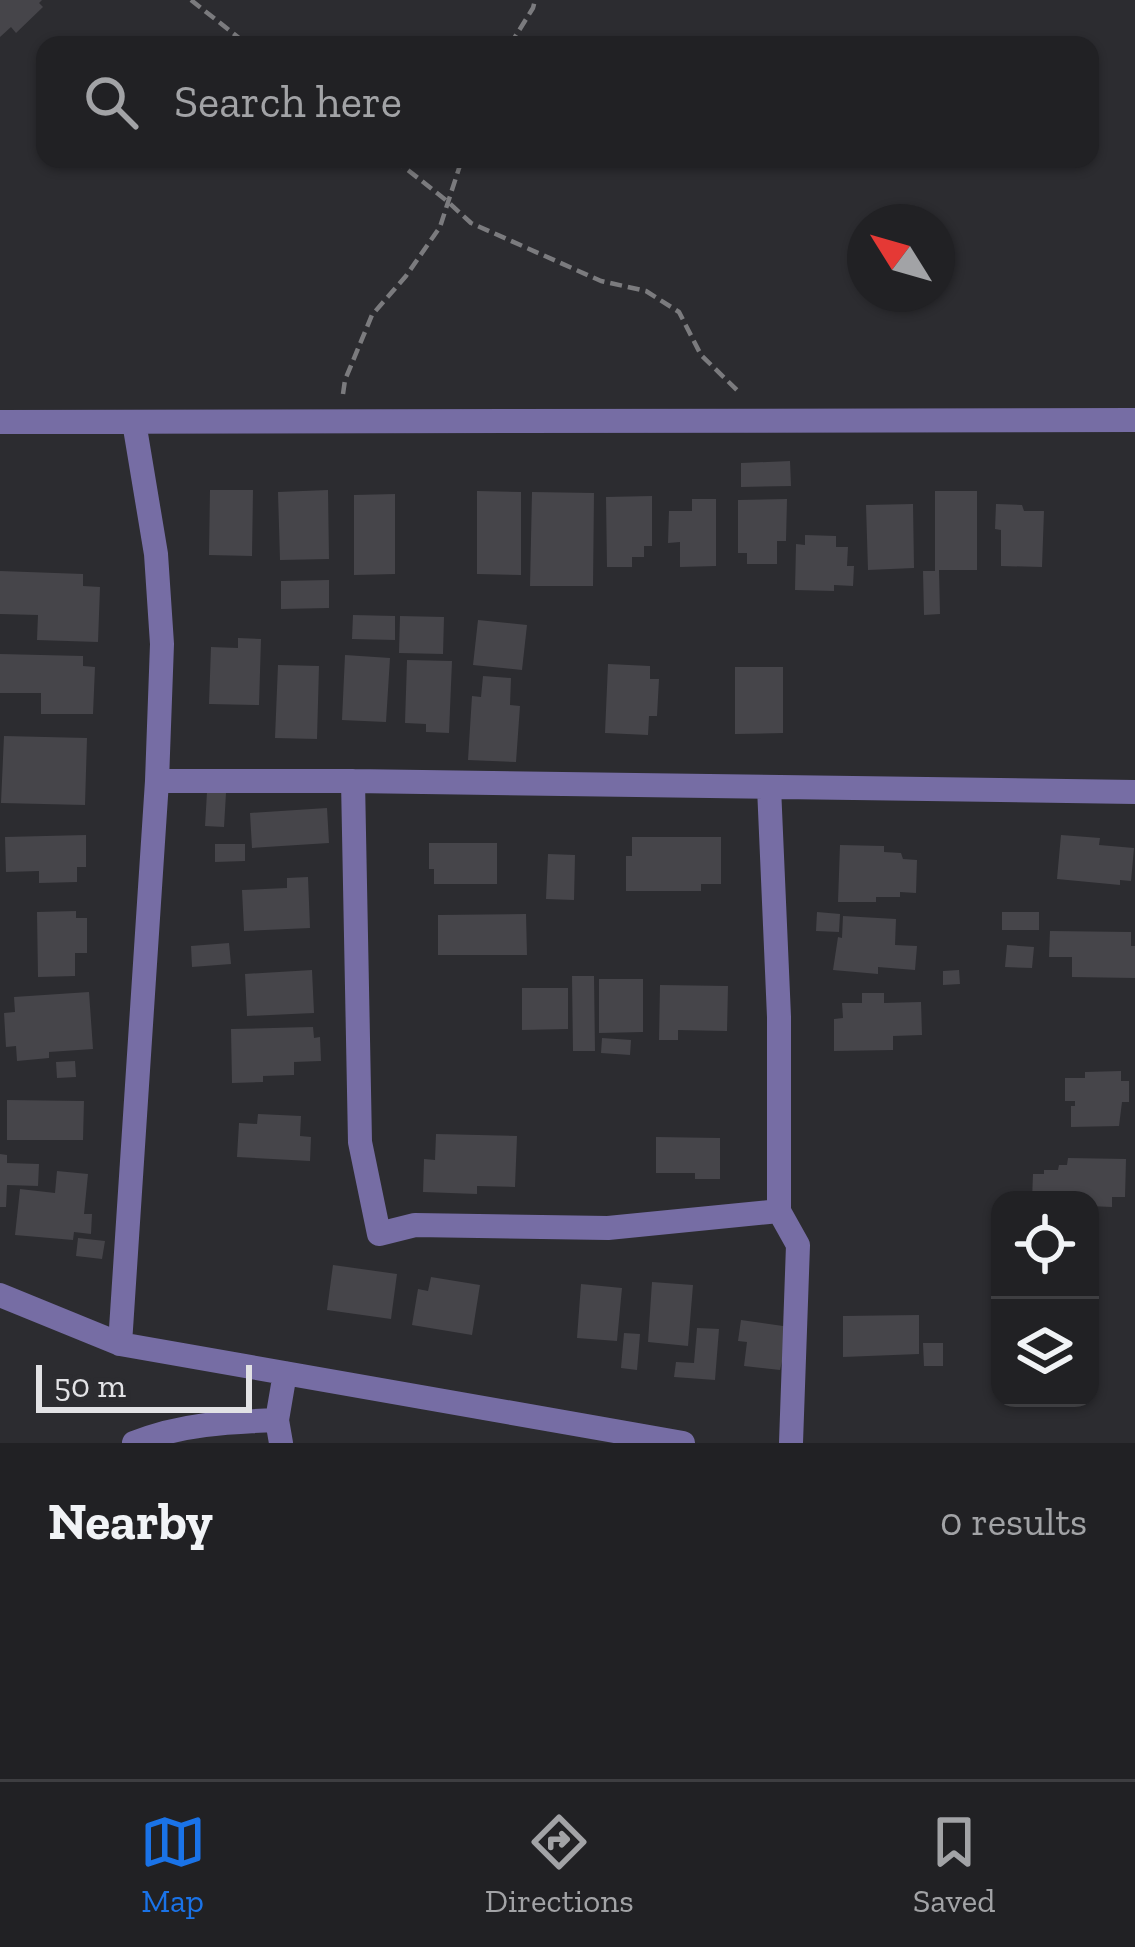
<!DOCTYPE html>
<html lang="en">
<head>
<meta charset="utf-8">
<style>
  :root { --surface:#212124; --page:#29292c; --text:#f1f3f6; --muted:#a2a3a6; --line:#3e3e41; --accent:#1a73e8 }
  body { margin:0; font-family:"Zilla Slab",serif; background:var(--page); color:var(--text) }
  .controls { position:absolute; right:36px; bottom:36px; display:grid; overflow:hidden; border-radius:24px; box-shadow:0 3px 9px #0004 }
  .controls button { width:108px; height:108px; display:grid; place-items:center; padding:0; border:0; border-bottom:3px solid var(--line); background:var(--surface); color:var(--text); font:60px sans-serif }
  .compass { position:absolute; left:847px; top:204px; width:108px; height:108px; border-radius:50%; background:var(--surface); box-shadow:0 3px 9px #0004; rotate:307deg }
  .scale { position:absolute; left:36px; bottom:30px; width:216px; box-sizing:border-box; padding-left:12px; border:6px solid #e2e2e5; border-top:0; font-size:33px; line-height:42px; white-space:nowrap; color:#e2e2e5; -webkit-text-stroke:9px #2c2c30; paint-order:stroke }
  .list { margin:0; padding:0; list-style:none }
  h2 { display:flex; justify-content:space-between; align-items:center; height:156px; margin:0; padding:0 48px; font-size:51px }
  h2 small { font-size:39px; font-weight:400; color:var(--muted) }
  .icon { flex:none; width:66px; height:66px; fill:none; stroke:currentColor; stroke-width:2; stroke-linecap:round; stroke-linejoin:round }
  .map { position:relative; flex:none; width:1135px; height:1443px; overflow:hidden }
  .search { position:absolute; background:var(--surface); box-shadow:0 3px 9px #0004; left:36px; right:36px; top:36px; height:132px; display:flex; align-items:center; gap:30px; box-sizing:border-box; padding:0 42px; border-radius:24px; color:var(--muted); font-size:45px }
  .sheet { height:336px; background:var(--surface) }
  nav { display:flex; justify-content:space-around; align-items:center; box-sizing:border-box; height:168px; border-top:3px solid var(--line); background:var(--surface); font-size:33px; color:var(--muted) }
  nav a { display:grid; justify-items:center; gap:6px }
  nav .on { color:var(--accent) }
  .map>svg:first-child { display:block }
  .building { fill:#46454a }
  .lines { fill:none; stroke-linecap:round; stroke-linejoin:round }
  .path { stroke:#7b7b7e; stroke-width:4.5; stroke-dasharray:12 6; stroke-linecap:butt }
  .minor { stroke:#766da4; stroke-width:24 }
</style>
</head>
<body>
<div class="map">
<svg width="1135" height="1443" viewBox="0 0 1135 1443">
  <rect width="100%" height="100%" fill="#2c2c30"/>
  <!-- building -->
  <path class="building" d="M0,0H42L39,3L43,7L16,33L11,27L0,37Z
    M790,461L791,486L741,487V463Z
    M210,490H253L252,556L209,555Z
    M328,490L329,559L280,560L278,492Z
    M477,491L521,492V575L477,574Z
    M935,491H977V570H939L940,614L924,615L923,571H935Z
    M532,492L594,493L593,586H530Z
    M395,494V574L354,575V495Z
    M652,496V546H644V557H632V567H607L606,497Z
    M692,499H716V566L680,567V542L668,543L669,511H692Z
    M787,499L786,541H777V564H747V553H738V500Z
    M913,504L914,568L868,570L866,505Z
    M996,504L1022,505L1024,511H1044L1042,567L1001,566V530L995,529Z
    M805,535L836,536V547H848L847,566H854L853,586L834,585V591L795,590L796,544L805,545Z
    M0,571L83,574V586L100,587L98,642L37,640L38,615L0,614Z
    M329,580V608L281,609V581Z
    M353,615L395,616V640L352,639Z
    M400,616L444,617L443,654L399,653Z
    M478,620L527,625L522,670L473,665Z
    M238,638L261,639L259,705L209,704L211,647L238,648Z
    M0,654L83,656V666L95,667L93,714H41V693H0Z
    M345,655L390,658L386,722L342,720Z
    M407,660L452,661L449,733L426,732V724L405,723Z
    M608,664L650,666V679H659L657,716H649L648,735L605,733Z
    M278,665L319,666L317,739L275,738Z
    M735,667H783V733L735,734Z
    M483,676L511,678L510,705L520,706L516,762L468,760L472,696L481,697Z
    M4,736L87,738L85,805L1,803Z
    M207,792L226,793L224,827L205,826Z
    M327,808L329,843L252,848L250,813Z
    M86,835V867H77V882L39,883V871L6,872L5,837Z
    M1061,835L1100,838L1099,845L1134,848L1131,881L1120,880V885L1057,879Z
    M632,837H721V884H701V891H626V856H632Z
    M429,843H497V884H434V869H429Z
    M215,844H245V861L215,862Z
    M840,845L884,846V852L901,853L903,859L917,860L916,893L900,892V897H876V902H838Z
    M548,854L575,855L574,900L546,899Z
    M308,877L310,928L244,931L242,890L287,888V878Z
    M76,911V918H87V953H75V976L38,977L37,912Z
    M817,912L840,914L839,932L816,931Z
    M1002,912H1039V930H1002Z
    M526,914L527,955H438V915Z
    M843,916L896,919L895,945L917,946L915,970L878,967V974L833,970L838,937L842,938Z
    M1050,931L1131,932V946H1135V978L1072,977V957H1049Z
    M229,943L231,964L192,967L191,946Z
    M1007,945L1034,947L1032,968L1005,967Z
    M312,970L314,1013L247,1016L245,974Z
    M959,970L960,984L943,985V971Z
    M572,976H594L595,1051H573Z
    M599,979H643V1032L599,1033Z
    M660,985L728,986L727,1031L678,1030V1040H659Z
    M522,988H568V1029L522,1030Z
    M89,992L93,1049L49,1052V1058L17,1061L16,1046L6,1047L4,1013L15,1012L14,997Z
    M862,993H884V1003L921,1002L922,1035L893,1036V1050L834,1051V1019L843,1018L842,1003H862Z
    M313,1027L314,1038L320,1037L321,1061L294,1062V1075L263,1076V1082L232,1083L231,1029Z
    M602,1038L631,1040L630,1055L601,1053Z
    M75,1061L76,1077L57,1078L56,1062Z
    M1121,1071V1081H1129V1102H1122L1119,1126L1071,1127V1106H1075V1101H1065V1078H1085V1072Z
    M7,1100L84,1101L83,1140H7Z
    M258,1114L301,1116L300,1136L311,1137L310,1161L237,1157L239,1123L257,1124Z
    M436,1134L517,1136L515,1187L477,1186V1194L423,1192L424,1159L435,1160Z
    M656,1137L720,1138V1179H695V1173H656Z
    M0,1154L7,1155V1163L39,1164L38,1186L7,1185L6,1207H0Z
    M1068,1158L1126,1159L1125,1197H1112V1207L1090,1206V1200H1032L1033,1174H1044V1170H1058L1059,1165H1067Z
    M57,1171L88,1174L84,1214H92L91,1234L74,1232L73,1240L15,1235L20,1189L55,1193Z
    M78,1238L105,1241L102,1259L76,1256Z
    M1090,1238H1097L1095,1288H1090Z
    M333,1265L397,1274L391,1319L327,1310Z
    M431,1277L480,1285L472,1335L412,1325L418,1289L428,1291Z
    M652,1282L693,1285L688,1346L648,1342Z
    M581,1284L622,1288L617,1341L577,1338Z
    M919,1315V1354L843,1357V1316Z
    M741,1320L790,1327L780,1370L744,1366L747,1342L738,1341Z
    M697,1328L719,1329L715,1380L674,1377L676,1362L694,1363Z
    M624,1333L640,1334L637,1370L621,1368Z
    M923,1343H943V1366H924Z"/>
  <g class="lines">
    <!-- path -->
    <path class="path" d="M191,0L248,45
      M510,45L533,8L535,0
      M394,159L447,201L471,223L601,281L646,291L679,312L701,355L741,394
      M343,394L345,380L372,315L406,276L440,227L462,159"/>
    <!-- minor -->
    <path class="minor" d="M0,422L1135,420
      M157,781H353L1135,792
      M353,781L360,1142L379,1234L415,1225L608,1228L779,1211
      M769,787L779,1017V1211L798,1245L791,1443
      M0,1295L120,1344L683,1443
      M120,1344L157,781L162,644L156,554L134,422
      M134,1443C181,1424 228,1422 277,1420
      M281,1443L277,1420L285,1373"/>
  </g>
</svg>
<div class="controls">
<button><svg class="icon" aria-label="locate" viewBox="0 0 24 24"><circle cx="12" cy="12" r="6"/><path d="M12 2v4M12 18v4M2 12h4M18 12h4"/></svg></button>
<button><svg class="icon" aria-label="layers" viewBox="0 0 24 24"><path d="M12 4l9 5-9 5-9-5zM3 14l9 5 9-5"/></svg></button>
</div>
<svg class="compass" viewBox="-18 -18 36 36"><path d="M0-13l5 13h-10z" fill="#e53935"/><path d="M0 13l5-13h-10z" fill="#a2a3a6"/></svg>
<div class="scale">50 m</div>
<div class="search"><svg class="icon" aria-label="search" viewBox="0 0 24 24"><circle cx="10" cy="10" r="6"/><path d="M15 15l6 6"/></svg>Search here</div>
</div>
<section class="sheet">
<h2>Nearby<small>0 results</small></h2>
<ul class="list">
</ul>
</section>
<nav>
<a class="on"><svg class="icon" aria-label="map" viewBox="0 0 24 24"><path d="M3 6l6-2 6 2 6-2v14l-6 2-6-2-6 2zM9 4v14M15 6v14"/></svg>Map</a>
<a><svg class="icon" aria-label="directions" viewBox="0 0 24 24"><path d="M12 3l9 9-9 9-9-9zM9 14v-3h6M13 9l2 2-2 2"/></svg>Directions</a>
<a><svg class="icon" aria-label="saved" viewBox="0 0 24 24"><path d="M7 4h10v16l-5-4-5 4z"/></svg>Saved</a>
</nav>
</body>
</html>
